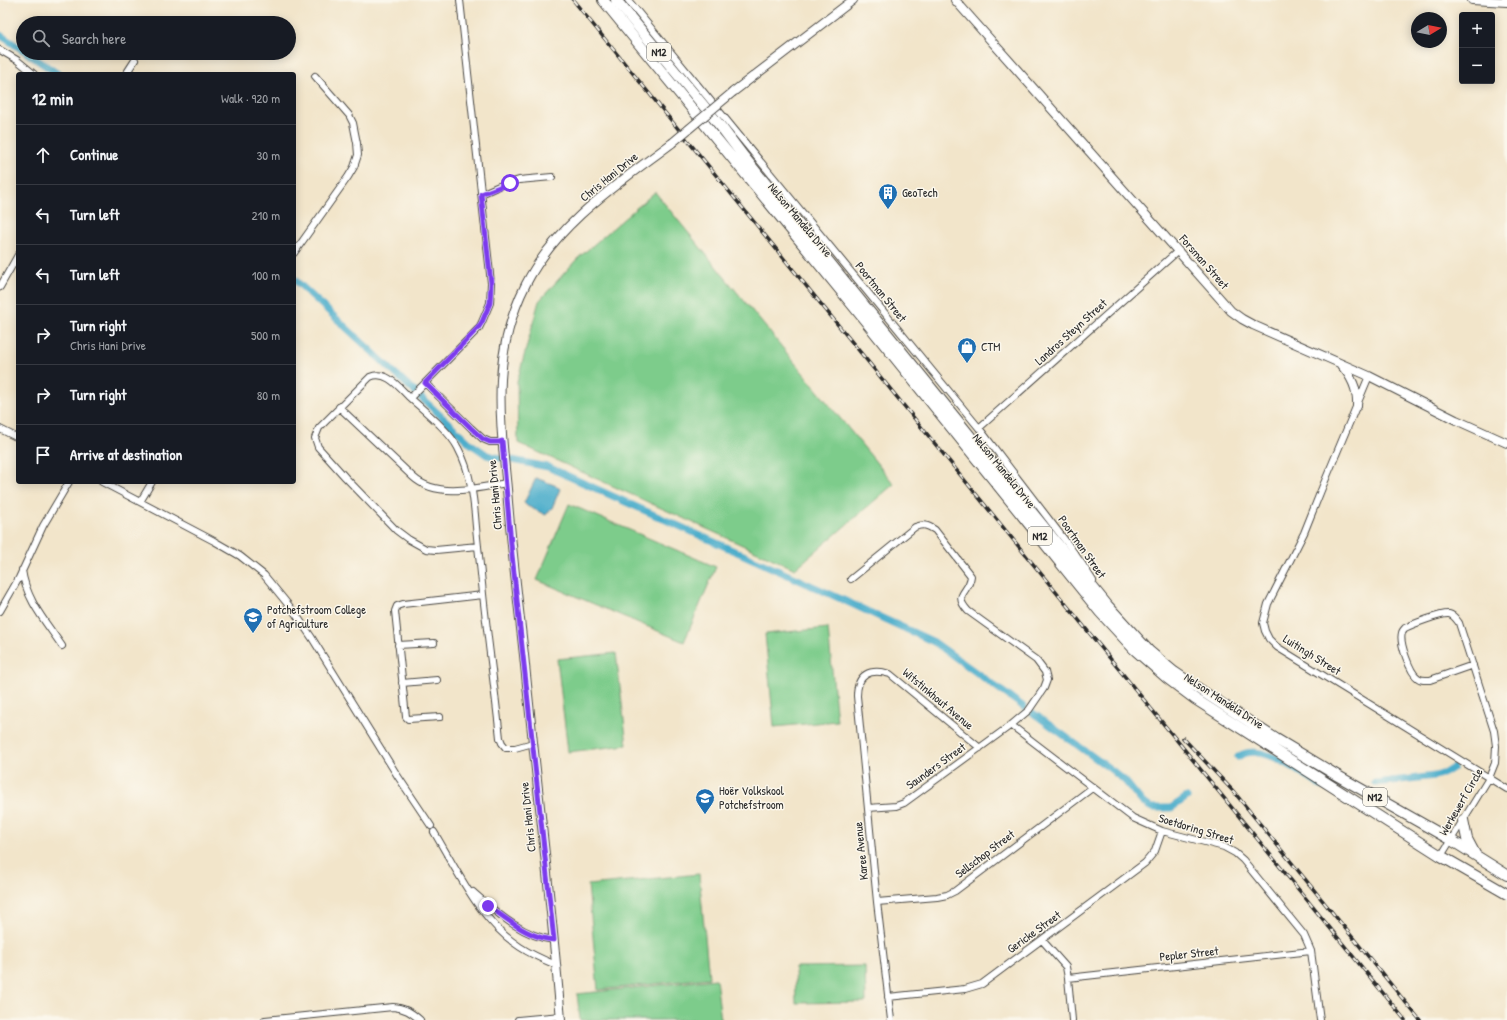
<!DOCTYPE html>
<html lang="en">
<head>
<meta charset="utf-8">
<style>
  :root { --surface:#171b24; --page:#20242c; --text:#f1f3f6; --muted:#9ea1a6; --line:#363941 }
  body { margin:0; font-family:"Patrick Hand",sans-serif; background:var(--page); color:var(--text) }
  .controls { position:absolute; right:12px; top:12px; display:grid; overflow:hidden; border-radius:4px; box-shadow:0 2px 10px #0003 }
  .controls button { width:36px; height:36px; display:grid; place-items:center; padding:0; border:0; border-bottom:1px solid var(--line); background:var(--surface); color:var(--text); font:20px sans-serif }
  .compass { position:absolute; left:1411px; top:12px; width:36px; height:36px; border-radius:50%; background:var(--surface); box-shadow:0 2px 10px #0003; rotate:80deg }
  .stop { position:absolute; width:12px; height:12px; margin:-9px; border:3px solid #7c3aed; border-radius:50%; background:#fff }
  .stop.end { background:#7c3aed; border-color:#fff; box-shadow:0 1px 4px #0008 }
  .list { margin:0; padding:0; list-style:none }
  h2 { display:flex; justify-content:space-between; align-items:center; height:52px; margin:0; padding:0 16px; font-size:17px }
  h2 small { font-size:13px; font-weight:400; color:var(--muted) }
  .list li { display:grid; grid-template-columns:26px 1fr auto; gap:12px; align-items:center; box-sizing:border-box; height:60px; padding:0 16px; border-top:1px solid var(--line) }
  .list b { display:block; font-size:15px; white-space:nowrap }
  .list p { margin:0; font-size:13px; white-space:nowrap; color:var(--muted) }
  .list em { font-size:13px; font-style:normal; color:var(--muted) }
  .icon { flex:none; width:22px; height:22px; fill:none; stroke:currentColor; stroke-width:2; stroke-linecap:round; stroke-linejoin:round }
  .map { position:relative; flex:none; width:1507px; height:1020px; overflow:hidden }
  .search { position:absolute; background:var(--surface); box-shadow:0 2px 10px #0003; left:16px; top:16px; width:280px; height:44px; display:flex; align-items:center; gap:10px; box-sizing:border-box; padding:0 14px; border-radius:22px; color:var(--muted); font-size:15px }
  .panel { position:absolute; background:var(--surface); box-shadow:0 2px 10px #0003; left:16px; top:72px; width:280px; height:412px; border-radius:4px }
  .map>svg:first-child { display:block }
  .green { fill:#7dcc8b; stroke:#547c5b }
  .water { fill:#4cadcb; stroke:#3c6c7b }
  .lines { fill:none; stroke-linecap:round; stroke-linejoin:round }
  .canal { stroke:#4cadcb; stroke-width:7 }
  .minor-casing { stroke:#494743; stroke-width:8 }
  .tertiary-casing { stroke:#494743; stroke-width:10 }
  .trunk-casing { stroke:#494743; stroke-width:12 }
  .minor { stroke:#fff; stroke-width:6 }
  .tertiary { stroke:#fff; stroke-width:8 }
  .trunk { stroke:#fff; stroke-width:10 }
  .rail-casing { stroke:#2b2b2b; stroke-width:3.5 }
  .rail { stroke:#fbf7ec; stroke-width:2; stroke-dasharray:6; stroke-linecap:butt }
  .tertiary-bridge-casing { stroke:#494743; stroke-width:10; stroke-linecap:butt }
  .tertiary-bridge { stroke:#fff; stroke-width:8 }
  .route { stroke:#7c3aed; stroke-width:5 }
  .labels { text-anchor:middle; stroke-width:3; stroke-linejoin:round; paint-order:stroke }
  .shield { fill:#fbf7ec; stroke:#696865; stroke-width:1 }
  .shield-label { font-size:11px; font-weight:bold; fill:#2b2b2b }
  .street-label { font-size:12px; fill:#2b2b2b; stroke:#fbf7ec }
  .poi-label { font-size:12px; fill:#2b2b2b; stroke:#fbf7ec; text-anchor:start }
</style>
</head>
<body>
<div class="map">
<svg width="1507" height="1020" viewBox="0 0 1507 1020">
  <rect width="100%" height="100%" fill="#fbf7ec"/>
  <filter id="ink" filterUnits="userSpaceOnUse"><feTurbulence type="fractalNoise" baseFrequency=".025" numOctaves="2"/><feDisplacementMap in="SourceGraphic" scale="8" xChannelSelector="R" yChannelSelector="G"/><feConvolveMatrix kernelMatrix="1 2 1 2 8 2 1 2 1" color-interpolation-filters="sRGB"/></filter>
  <filter id="wash" filterUnits="userSpaceOnUse"><feTurbulence type="fractalNoise" baseFrequency=".012" numOctaves="4" result="noise"/><feDisplacementMap in="SourceGraphic" scale="16" xChannelSelector="R" yChannelSelector="G"/><feGaussianBlur stdDeviation="0.9" result="paint"/><feColorMatrix in="noise" values="0 0 0 0 0 0 0 0 0 0 0 0 0 0 0 0 0 1.4 0 .05"/><feComposite in="paint" operator="in"/></filter>
  <g filter="url(#wash)">
    <rect width="100%" height="100%" fill="#f2e5ca"/>
    <!-- green -->
    <path class="green" d="M655,192L894,484L795,569L518,443L517,382L539,301L577,259Z
      M569,504L716,567L684,642L537,580Z
      M828,628L837,721L774,727L765,634Z
      M616,653L627,745L568,752L557,659Z
      M699,874L709,978L598,990L588,885Z
      M865,966L866,1002L796,1003L795,967Z
      M716,979L721,1020H580L577,994Z"/>
    <!-- water -->
    <path class="water" d="M536,478L557,486L560,489L552,508L546,515L527,506L524,503Z"/>
    <g class="lines">
      <!-- canal -->
      <path class="canal" d="M0,35L23,50
        M27,53L58,74
        M294,279L471,444L487,455L500,458
        M512,460L548,467L841,599L934,642L1024,707
        M1033,713L1113,771L1125,781L1143,803L1152,808H1171L1187,797
        M1238,757C1261,740 1302,774 1321,786L1329,788
        M1375,783L1435,776L1445,773L1453,768"/>
    </g>
  </g>
  <g filter="url(#ink)">
    <g class="lines">
      <!-- minor casing -->
      <g class="minor-casing">
        <path id="minor" d="M460,0L491,283L490,303L482,322L479,328L425,383L471,428L483,439L490,442H499L502,441
          M628,0L979,428L1067,543L1082,564L1093,581
          M0,50L17,60L34,74
          M126,74L135,60
          M481,194L499,186L519,180L552,177
          M294,253L348,177L354,167L358,155L357,143L353,123L349,115L315,76
          M0,287L18,255
          M1369,376L1322,488L1304,533L1268,604L1263,623L1265,631L1269,639L1277,647L1507,789
          M410,398L425,383
          M339,407L413,477C437,499 478,488 506,483
          M979,428L1178,251
          M0,429L18,438
          M102,482L214,541L240,556L264,575L295,613L312,638L397,775L431,826
          M140,502L152,482
          M478,546L436,550L426,549L408,539L396,530L345,477L318,447L315,438L319,428L370,377C386,370 398,386 408,396C423,410 449,430 458,448C471,472 474,500 476,527C478,549 481,571 483,594C488,642 495,690 500,738L502,743L506,748H515L533,743
          M22,570C26,600 46,622 62,646
          M851,579L915,527C924,524 927,525 935,530L971,576C969,594 952,593 968,611L1036,660L1045,672L1047,680L1044,688L1029,710L1011,725L904,803L896,806L868,808
          M0,611L19,578L43,526L69,482
          M398,645L434,643
          M402,683L437,680
          M440,717L408,719L406,717L395,611L397,606L403,604L483,595
          M1011,725L1133,818L1162,831L1224,847L1235,853L1243,860L1304,935L1311,951L1320,1020
          M434,832C458,872 480,921 520,947C532,955 544,960 556,965
          M1441,856L1489,778L1495,763L1496,746L1494,731L1459,623C1456,619 1454,615 1449,614C1442,613 1413,624 1405,628C1404,629 1402,632 1402,633C1399,642 1410,673 1418,678C1422,681 1426,680 1430,680L1473,665
          M473,892C496,912 523,937 554,940
          M877,902L937,897L947,895L955,891L1092,788
          M1042,940L1066,967L1068,978L1072,1020
          M1068,978L1311,951
          M888,997L965,989L982,984L1145,863L1155,851L1162,831
          M265,1020L393,1007C405,1008 411,1012 420,1020
          M518,1020L561,1016
          M891,1020L877,902L857,696C857,674 870,668 890,674L980,748"/>
      </g>
      <!-- tertiary casing -->
      <g class="tertiary-casing">
        <path id="tertiary" d="M955,0L1231,311L1242,319L1253,325L1369,376L1456,420L1507,443
          M1472,0L1507,2
          M733,92L853,0
          M1341,365C1352,377 1358,390 1357,406
          M561,1020C551,898 536,777 524,655C518,600 511,545 507,489C500,416 491,353 526,284C557,223 619,183 672,143"/>
      </g>
      <!-- trunk casing -->
      <g class="trunk-casing">
        <path id="trunk" d="M603,0L855,308L1100,612L1134,649L1167,678L1195,699L1441,856L1507,894
          M616,0L722,128L744,157L1107,605L1149,651L1174,672L1205,693L1276,739L1338,776L1451,840L1507,875
          M1463,820L1467,839L1475,854"/>
      </g>
      <!-- minor -->
      <use href="#minor" class="minor"/>
      <!-- tertiary -->
      <use href="#tertiary" class="tertiary"/>
      <!-- trunk -->
      <use href="#trunk" class="trunk"/>
      <!-- rail casing -->
      <g class="rail-casing">
        <path id="rail" d="M573,0L1405,1020
          M1183,738L1234,792L1420,1020"/>
      </g>
      <!-- rail -->
      <use href="#rail" class="rail"/>
      <!-- tertiary-bridge casing -->
      <g class="tertiary-bridge-casing">
        <path id="tertiary-bridge" d="M672,143L733,92"/>
      </g>
      <!-- tertiary-bridge -->
      <use href="#tertiary-bridge" class="tertiary-bridge"/>
    </g>
  </g>
  <g class="lines" filter="url(#ink)">
    <!-- route -->
    <path class="route" d="M488,906C509,920 528,938 554,940L512,555L502,441L499,442H490L483,439L471,428L425,383L478,328L482,322L490,303L491,283L481,194L510,183"/>
  </g>
  <!-- icons -->
  <defs>
    <g id="building-pin" transform="scale(1)"><path d="M0 17L-7.5 6A9.5 9.5 0 1 1 7.5 6Z" fill="#1f6fb2" stroke="#fbf7ec"/><path d="M-4-6H4V6H1V3H-1V6H-4ZM-2.5-4.3h1.7v1.8h-1.7ZM.8-4.3h1.7v1.8H.8ZM-2.5-1h1.7V.8h-1.7ZM.8-1h1.7V.8H.8Z" fill="#fff"/></g>
    <g id="shop-pin" transform="scale(1)"><path d="M0 17L-7.5 6A9.5 9.5 0 1 1 7.5 6Z" fill="#1f6fb2" stroke="#fbf7ec"/><path d="M-5-2.5h2.3a2.7 3.5 0 0 1 5.4 0H5L5.5 6h-11ZM-1.5-2.5h3a1.5 2.3 0 0 0-3 0Z" fill="#fff"/></g>
    <g id="university-pin" transform="scale(1)"><path d="M0 17L-7.5 6A9.5 9.5 0 1 1 7.5 6Z" fill="#1f6fb2" stroke="#fbf7ec"/><path d="M0-5L7-2L0 1L-7-2ZM-4 1L0 2.5L4 1V4Q0 6-4 4Z" fill="#fff"/></g>
    <g id="school-pin" transform="scale(1)"><path d="M0 17L-7.5 6A9.5 9.5 0 1 1 7.5 6Z" fill="#1f6fb2" stroke="#fbf7ec"/><path d="M0-5L7-2L0 1L-7-2ZM-4 1L0 2.5L4 1V4Q0 6-4 4Z" fill="#fff"/></g>
  </defs>
  <g fill-rule="evenodd">
    <use href="#building-pin" x="888" y="193"/>
    <use href="#shop-pin" x="967" y="347"/>
    <use href="#university-pin" x="253" y="617"/>
    <use href="#school-pin" x="705" y="798"/>
  </g>
  <g class="labels">
    <!-- shield labels -->
    <g class="shield">
      <rect x="647" y="43" width="24" height="18" rx="3"/>
      <rect x="1028" y="527" width="24" height="18" rx="3"/>
      <rect x="1363" y="788" width="24" height="18" rx="3"/>
    </g>
    <g class="shield-label">
      <text x="659" y="56">N12</text>
      <text x="1040" y="540">N12</text>
      <text x="1375" y="801">N12</text>
    </g>
    <!-- street labels -->
    <g class="street-label">
      <text transform="translate(609 177) rotate(-39)" y="4">Chris Hani Drive</text>
      <text transform="translate(800 220) rotate(50)" y="4">Nelson Mandela Drive</text>
      <text transform="translate(1204 262) rotate(49)" y="4">Forsman Street</text>
      <text transform="translate(881 292) rotate(51)" y="4">Poortman Street</text>
      <text transform="translate(1071 332) rotate(-42)" y="4">Landros Steyn Street</text>
      <text transform="translate(1004 471) rotate(51)" y="4">Nelson Mandela Drive</text>
      <text transform="translate(495 495) rotate(-95)" y="4">Chris Hani Drive</text>
      <text transform="translate(1082 547) rotate(55)" y="4">Poortman Street</text>
      <text transform="translate(1312 655) rotate(32)" y="4">Luitingh Street</text>
      <text transform="translate(938 699) rotate(40)" y="4">Witstinkhout Avenue</text>
      <text transform="translate(1224 701) rotate(33)" y="4">Nelson Mandela Drive</text>
      <text transform="translate(936 766) rotate(-36)" y="4">Saunders Street</text>
      <text transform="translate(1461 802) rotate(-60)" y="4">Werkewerf Circle</text>
      <text transform="translate(528 817) rotate(-96)" y="4">Chris Hani Drive</text>
      <text transform="translate(1196 829) rotate(17)" y="4">Soetdoring Street</text>
      <text transform="translate(861 851) rotate(-96)" y="4">Karee Avenue</text>
      <text transform="translate(985 854) rotate(-37)" y="4">Sellschop Street</text>
      <text transform="translate(1034 932) rotate(-36)" y="4">Gericke Street</text>
      <text transform="translate(1189 954) rotate(-6)" y="4">Pepler Street</text>
    </g>
    <!-- poi labels -->
    <g class="poi-label">
      <text x="902" y="197">GeoTech</text>
      <text x="981" y="351">CTM</text>
      <text x="267" y="614">Potchefstroom College<tspan x="267" dy="14">of Agriculture</tspan></text>
      <text x="719" y="795">Hoër Volkskool<tspan x="719" dy="14">Potchefstroom</tspan></text>
    </g>
  </g>
</svg>
<div class="controls">
<button>+</button>
<button>−</button>
</div>
<svg class="compass" viewBox="-18 -18 36 36"><path d="M0-13l5 13h-10z" fill="#e53935"/><path d="M0 13l5-13h-10z" fill="#9ea1a6"/></svg>
<div class="stop" style="left:510px;top:183px"></div>
<div class="stop end" style="left:488px;top:906px"></div>
<div class="search"><svg class="icon" aria-label="search" viewBox="0 0 24 24"><circle cx="10" cy="10" r="6"/><path d="M15 15l6 6"/></svg>Search here</div>
<section class="panel">
<h2>12 min<small>Walk · 920 m</small></h2>
<ul class="list">
<li><svg class="icon" aria-label="ahead" viewBox="0 0 24 24"><path d="M12 20V5M6 11l6-6 6 6"/></svg><div><b>Continue</b></div><em>30 m</em></li>
<li><svg class="icon" aria-label="left" viewBox="0 0 24 24"><path d="M17 20v-9H6M10 6l-5 5 5 5"/></svg><div><b>Turn left</b></div><em>210 m</em></li>
<li><svg class="icon" aria-label="left" viewBox="0 0 24 24"><path d="M17 20v-9H6M10 6l-5 5 5 5"/></svg><div><b>Turn left</b></div><em>100 m</em></li>
<li><svg class="icon" aria-label="right" viewBox="0 0 24 24"><path d="M7 20v-9h11M14 6l5 5-5 5"/></svg><div><b>Turn right</b><p>Chris Hani Drive</p></div><em>500 m</em></li>
<li><svg class="icon" aria-label="right" viewBox="0 0 24 24"><path d="M7 20v-9h11M14 6l5 5-5 5"/></svg><div><b>Turn right</b></div><em>80 m</em></li>
<li><svg class="icon" aria-label="arrive" viewBox="0 0 24 24"><path d="M6 21V4h12l-3 4 3 4H6"/></svg><div><b>Arrive at destination</b></div></li>
</ul>
</section>
</div>
</body>
</html>
